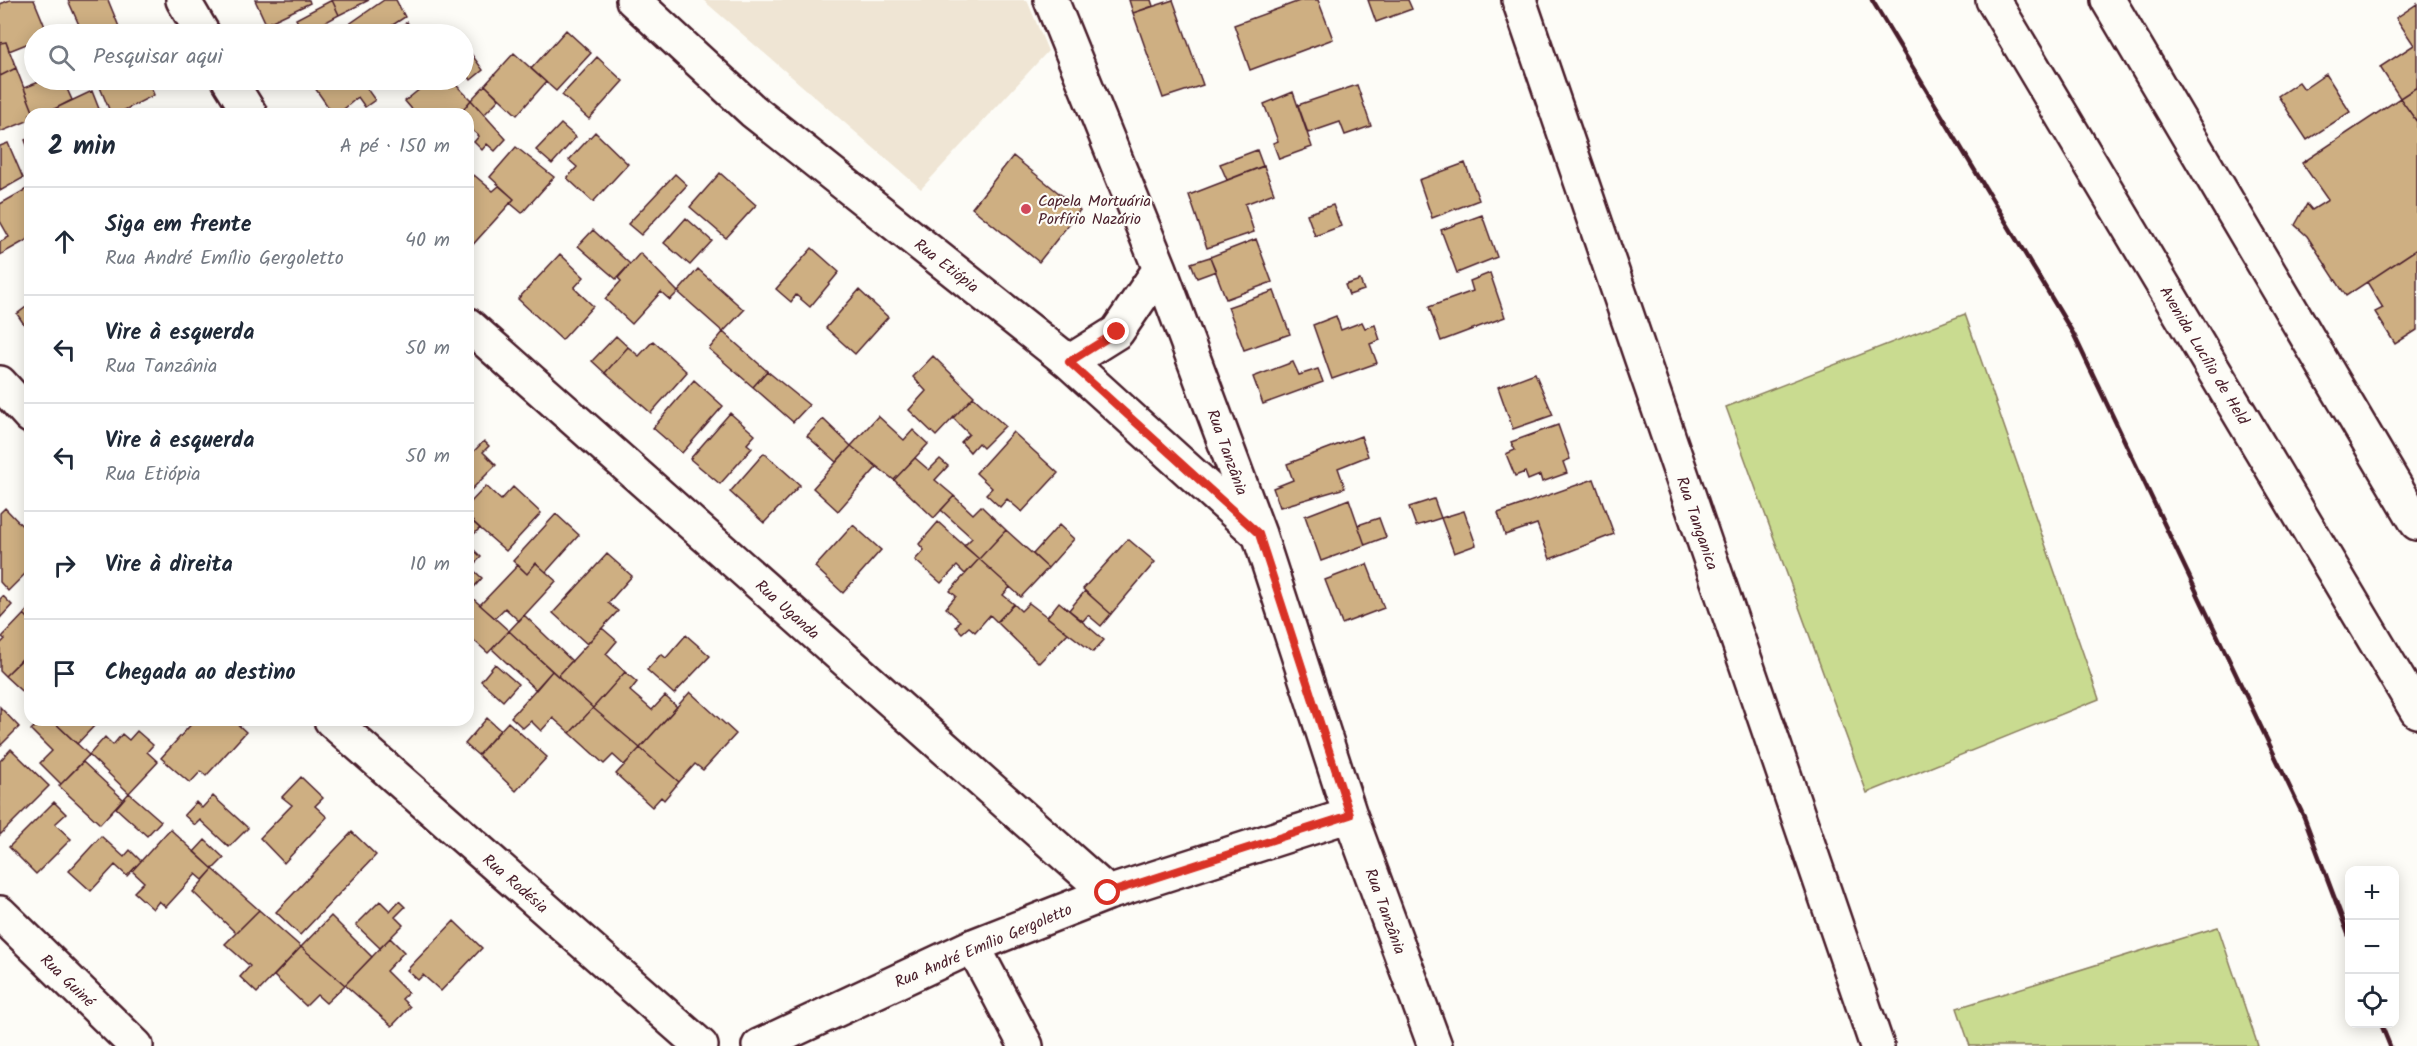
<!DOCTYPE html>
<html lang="pt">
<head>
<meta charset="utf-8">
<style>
  :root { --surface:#fff; --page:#f6f6f7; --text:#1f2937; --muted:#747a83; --line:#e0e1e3 }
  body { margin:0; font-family:Kalam,sans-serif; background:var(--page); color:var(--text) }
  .controls { position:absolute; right:18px; bottom:18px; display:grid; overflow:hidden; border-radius:12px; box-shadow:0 3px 15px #0003 }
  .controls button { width:54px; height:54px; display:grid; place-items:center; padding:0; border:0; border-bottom:2px solid var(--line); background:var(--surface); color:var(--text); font:30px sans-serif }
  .stop { position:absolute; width:18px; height:18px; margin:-14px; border:4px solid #d93025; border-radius:50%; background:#fff }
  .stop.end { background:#d93025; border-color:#fff; box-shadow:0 2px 6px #0008 }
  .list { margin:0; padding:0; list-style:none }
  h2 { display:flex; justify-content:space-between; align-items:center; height:78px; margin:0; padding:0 24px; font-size:26px }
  h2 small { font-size:20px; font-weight:400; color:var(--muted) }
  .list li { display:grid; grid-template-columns:39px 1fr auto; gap:18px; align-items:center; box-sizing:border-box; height:108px; padding:0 24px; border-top:2px solid var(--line) }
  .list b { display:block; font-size:22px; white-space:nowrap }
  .list p { margin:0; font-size:20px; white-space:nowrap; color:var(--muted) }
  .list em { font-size:20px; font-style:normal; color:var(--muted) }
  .icon { flex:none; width:33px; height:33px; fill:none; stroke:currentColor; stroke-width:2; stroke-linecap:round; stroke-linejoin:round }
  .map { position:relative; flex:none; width:2417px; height:1046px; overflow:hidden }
  .search { position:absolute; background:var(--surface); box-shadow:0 3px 15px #0003; left:24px; top:24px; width:450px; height:66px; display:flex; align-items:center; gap:15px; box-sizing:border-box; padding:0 21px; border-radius:33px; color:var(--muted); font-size:22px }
  .panel { position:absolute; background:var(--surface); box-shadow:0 3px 15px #0003; left:24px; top:108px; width:450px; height:618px; border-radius:18px }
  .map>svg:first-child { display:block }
  .built { fill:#efe5d4 }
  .green { fill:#c9db90; stroke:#8a7d5e; stroke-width:1.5 }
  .building { fill:#ceaf82; stroke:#4a1f2b; stroke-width:1.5 }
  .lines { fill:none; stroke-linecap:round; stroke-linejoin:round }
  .minor-casing { stroke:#4a1f2b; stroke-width:38 }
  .major-casing { stroke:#4a1f2b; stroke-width:38 }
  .minor { stroke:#fdfcf7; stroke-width:33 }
  .major { stroke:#fdfcf7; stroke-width:33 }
  .rail { stroke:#4a1f2b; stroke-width:4.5 }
  .route { stroke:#d93025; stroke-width:8 }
  .poi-dot { fill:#d1495b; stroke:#fdfcf7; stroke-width:2 }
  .labels { text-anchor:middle; stroke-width:4.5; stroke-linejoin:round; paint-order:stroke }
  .poi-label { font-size:16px; fill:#4a1f2b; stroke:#fdfcf7; text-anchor:start }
  .street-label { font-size:16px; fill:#4a1f2b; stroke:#fdfcf7 }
</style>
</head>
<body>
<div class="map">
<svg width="2417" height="1046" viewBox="0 0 2417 1046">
  <rect width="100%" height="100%" fill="#fdfcf7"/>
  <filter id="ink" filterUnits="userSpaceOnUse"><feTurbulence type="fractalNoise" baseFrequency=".0167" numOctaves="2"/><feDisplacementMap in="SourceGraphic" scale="12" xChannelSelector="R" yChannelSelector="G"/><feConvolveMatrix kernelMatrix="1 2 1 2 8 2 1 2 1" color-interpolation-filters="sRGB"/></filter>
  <g filter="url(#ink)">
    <!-- built -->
    <path class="built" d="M703,0H1027L1048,51L921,189Z"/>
    <!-- green -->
    <path class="green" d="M1965,314L2099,699L1867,793L1726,407Z
      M2218,927L2258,1046H1970L1957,1008Z"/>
    <!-- building -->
    <path class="building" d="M10,0H34L48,34H34V41L9,51L6,42L0,43V4Z
      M68,0H108L122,34H83Z
      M255,0H309L310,3L266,24Z
      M332,0L339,15L304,34L296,19Z
      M332,0H369L339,15Z
      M384,0H396L405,17L379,34H335Z
      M1129,0H1151L1153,6L1133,13Z
      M1173,0L1203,85L1163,98L1133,13Z
      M1302,0H1318L1333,39L1250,70L1234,25Z
      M1368,0H1408L1412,9L1376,22Z
      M2417,4V87L2400,98L2380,67L2414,45L2396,18Z
      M407,22L414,34H390Z
      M566,30L591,53L556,91L531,69Z
      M6,42L16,68L0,76V43Z
      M464,44L483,70L471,80L464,70Z
      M514,53L546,82L517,115L485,85Z
      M597,57L623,81L589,119L562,95Z
      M16,68L34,114H30V120L0,132V76Z
      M2326,74L2350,112L2307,140L2278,96L2299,82L2304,89Z
      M44,80H63L72,100L52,110L53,112L34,114L24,88Z
      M97,80H148L154,95L117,114H111Z
      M327,80H378L367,89L375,100L365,107L358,97L338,114H333L315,88Z
      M431,80H451L471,100L459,114H416L405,101Z
      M485,85L499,99L484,115L471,100Z
      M1357,85L1371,126L1345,135L1340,122L1308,133L1298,105Z
      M2417,87V122L2400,98Z
      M92,91L101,114H53L52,110Z
      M1293,92L1312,147L1279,159L1273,143L1278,141L1264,104Z
      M2400,98L2417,122V249L2346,296L2307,236L2295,225L2307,204L2312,210L2328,200L2302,163Z
      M471,100L506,139L495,151L487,144L482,150L474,142L479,136L468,127V114H460Z
      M561,124L576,137L552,164L536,150Z
      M595,132L628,164L593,202L567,178L577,167L569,160Z
      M30,138V153L25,140Z
      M8,143L23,178L0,191V146Z
      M516,147L554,177L522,213L510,203L514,199L490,177Z
      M1257,150L1263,166L1227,180L1220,164Z
      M1013,156L1080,210L1039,262L972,208Z
      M1465,163L1479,200L1432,218L1419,180Z
      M1264,166L1274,193L1245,204L1254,232L1207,248L1189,195Z
      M720,173L756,205L726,238L690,207Z
      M675,174L687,185L641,235L628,224Z
      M474,175L493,191L499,186L514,199L468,250V182Z
      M30,187V238L0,255V242L9,237L0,221V204Z
      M1333,205L1341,226L1315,236L1307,214Z
      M1482,215L1497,257L1457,273L1441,230Z
      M686,218L712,241L690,265L664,243Z
      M593,230L630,264L616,279L578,246Z
      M1256,239L1272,282L1226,299L1210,257Z
      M812,248L839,272L810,307L796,295L791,302L776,289Z
      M2417,249V330L2395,344L2375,312L2383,308L2367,282Z
      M640,253L678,292L670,300L661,292L632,324L605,299L621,281L618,278Z
      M560,254L584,277L574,288L593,306L562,340L518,299Z
      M1210,257L1216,271L1197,278L1191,263Z
      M698,269L744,310L723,332L678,292Z
      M1490,273L1505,317L1441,341L1429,307L1473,291L1470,281Z
      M1360,280L1364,290L1349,295L1345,285Z
      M859,290L888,317L855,354L826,328Z
      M1274,291L1290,334L1244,350L1228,307Z
      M30,304V333L17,314Z
      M1336,316L1341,330L1362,322L1365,328L1375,325L1380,340L1370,344L1377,363L1332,379L1313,325Z
      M723,332L767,371L753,387L709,349Z
      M616,336L628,347L605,373L592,361Z
      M653,341L687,372L651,413L605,373L628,347L639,356Z
      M933,356L974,396L936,436L909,410L926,391L913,377Z
      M1293,362L1299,375L1318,369L1323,382L1263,404L1253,377Z
      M767,371L809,405L793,422L753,387Z
      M1535,373L1553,415L1513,429L1498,387Z
      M694,380L723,406L682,453L653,428Z
      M973,397L1005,426L983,448L978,443L970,452L961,442L969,434L953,418Z
      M730,413L755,435L747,444L752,448L720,484L690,459Z
      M878,416L904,440L913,430L928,444L894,480L851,446Z
      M823,419L851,446L836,462L807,436Z
      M1558,425L1570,459L1563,462L1567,473L1542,482L1540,475L1528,480L1525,472L1515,476L1506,454L1515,450L1511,442Z
      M1013,432L1058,473L1022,512L1007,499L1000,507L986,494L992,488L976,473Z
      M1361,436L1368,456L1338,468L1345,488L1280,507L1273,488L1293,480L1287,464Z
      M484,441L489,446L483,452L496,465L468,493V457Z
      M851,446L877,467L838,511L813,488Z
      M764,453L800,485L764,523L730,492Z
      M915,458L929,470L940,459L948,466L935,480L954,496L934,518L894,480Z
      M1594,479L1614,534L1550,559L1537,524L1505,535L1498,513Z
      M486,486L501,500L513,487L541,513L506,551L468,518V505Z
      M954,496L973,514L981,506L1006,530L979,559L964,546L972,538L941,510Z
      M1349,499L1365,545L1321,561L1305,516Z
      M1434,499L1441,518L1416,526L1409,507Z
      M5,508L30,534V569L8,591L0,582V513Z
      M1464,511L1476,545L1454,553L1441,518Z
      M556,514L579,535L546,572L536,563L527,574L513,561Z
      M468,517L480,528L468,540Z
      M1379,518L1386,537L1365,545L1358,525Z
      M938,522L979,559L965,574L957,566L941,583L915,560L924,550L919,544Z
      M853,525L881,550L843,593L815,567Z
      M1059,525L1074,539L1048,568L1033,554Z
      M1006,530L1048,568L1021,597L979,559Z
      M1128,539L1155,562L1111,614L1083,589Z
      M468,544L481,557L471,567L468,564Z
      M607,554L632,576L608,603L618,611L587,644L553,613Z
      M979,559L1010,587L1003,595L1014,604L997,622L990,615L975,632L969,627L962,633L956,627L960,621L946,608L956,596L950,591Z
      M536,563L556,581L519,621L505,608L495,618L480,605L518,565L527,574Z
      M1367,564L1384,608L1342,624L1325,580Z
      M468,565L482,578L468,594Z
      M1085,591L1111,614L1101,626L1088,615L1083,621L1069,610Z
      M468,594L509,631L488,653L468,635Z
      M3,596L12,605L0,618V599Z
      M1059,602L1104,640L1093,652L1047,617Z
      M1029,603L1068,633L1039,663L997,622L1014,604L1021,611Z
      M30,607V620L24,614Z
      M24,614L30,620V651L5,676L0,671V644L5,639L2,637Z
      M524,615L572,661L558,676L509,631Z
      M602,628L617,641L606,654L625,672L593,708L558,676Z
      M509,631L552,671L536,690L492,649Z
      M686,635L710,656L674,694L647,670L661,654L666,658Z
      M30,652V699L5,676Z
      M495,664L518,684L503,701L481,681Z
      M552,671L593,708L570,733L553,718L541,731L531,721L523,728L511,717Z
      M625,672L637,682L630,691L652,710L665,696L677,707L640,748L593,708Z
      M690,692L736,734L703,770L695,764L679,782L640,748Z
      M0,707L19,727L0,746Z
      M593,708L640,748L624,765L613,755L604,764L570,733Z
      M487,718L500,730L478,755L465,744Z
      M41,720H52L89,755L61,784L40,763L52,751L31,730Z
      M52,720H92L96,724L77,744Z
      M195,720H233L246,732L206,776L201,771L190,783L161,758Z
      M508,722L547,757L516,791L478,755Z
      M137,731L153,745L147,752L158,762L129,793L89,755L105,737L113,745L122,734L129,740Z
      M640,748L679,782L664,800L661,797L652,807L616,774Z
      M11,749L49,786L0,835V761Z
      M83,762L123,799L100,824L59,786Z
      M301,777L323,798L315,806L327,817L284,863L260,838L292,805L282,797Z
      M129,793L161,821L147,836L116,808Z
      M213,796L248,828L229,847L200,820L195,825L184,815L196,802L202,808Z
      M54,802L66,814L55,824L71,839L36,874L9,847Z
      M170,829L213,869L203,880L196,874L166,907L159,901L153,909L134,892L144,882L132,871Z
      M352,832L376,855L300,935L276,912Z
      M101,836L124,857L130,850L141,861L127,876L115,865L91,891L69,871Z
      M205,840L224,858L213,869L194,852Z
      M213,869L259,910L236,933L193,892Z
      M380,901L390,911L399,901L405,907L395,917L403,925L380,948L356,925Z
      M259,910L301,947L257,993L240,977L250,966L225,944Z
      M331,916L372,957L345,985L301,947Z
      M454,921L482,948L441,991L423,975L418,980L407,970Z
      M390,938L404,952L386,971L408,993L402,999L410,1007L392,1026L345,985Z
      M301,947L345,985L326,1003L317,995L306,1006L274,976Z"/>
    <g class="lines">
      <!-- minor casing -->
      <g class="minor-casing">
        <path id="minor" d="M183,0L203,34
          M633,0L753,111L1069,362L1255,531
          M1051,0L1160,269L1259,534L1350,815L1435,1046
          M1519,0L1877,1046
          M229,80L250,114
          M468,325L1108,893
          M1069,362L1117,332L1160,269
          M0,383L30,416
          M331,720L701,1046
          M0,913L136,1046
          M973,946L1026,1046
          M759,1046L973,946L1108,893L1350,815"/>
      </g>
      <!-- major casing -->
      <g class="major-casing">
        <path id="major" d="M1993,0L2417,711
          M2108,0L2417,523"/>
      </g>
      <!-- minor -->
      <use href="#minor" class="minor"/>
      <!-- major -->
      <use href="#major" class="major"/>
      <!-- rail -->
      <path class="rail" d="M1872,0L2074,335L2304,817L2350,939
        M2381,1024L2390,1046"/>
    </g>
  </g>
  <g class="lines" filter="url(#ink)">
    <!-- route -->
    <path class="route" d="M1108,893L1350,815L1259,534L1069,362L1117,332"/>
  </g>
  <!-- markers -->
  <circle class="poi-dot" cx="1026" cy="209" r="6"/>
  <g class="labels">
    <!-- poi labels -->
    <g class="poi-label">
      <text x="1038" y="206">Capela Mortuária<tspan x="1038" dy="18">Porfírio Nazário</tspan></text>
    </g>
    <!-- street labels -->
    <g class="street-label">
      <text transform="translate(947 265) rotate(38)" y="6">Rua Etiópia</text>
      <text transform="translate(2205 355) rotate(59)" y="6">Avenida Lucílio de Held</text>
      <text transform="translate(1228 452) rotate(70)" y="6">Rua Tanzânia</text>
      <text transform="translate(1698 523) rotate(71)" y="6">Rua Tanganica</text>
      <text transform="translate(788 609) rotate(42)" y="6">Rua Uganda</text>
      <text transform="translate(516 883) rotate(41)" y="6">Rua Rodésia</text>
      <text transform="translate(1386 911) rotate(70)" y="6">Rua Tanzânia</text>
      <text transform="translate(983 945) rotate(-23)" y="6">Rua André Emílio Gergoletto</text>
      <text transform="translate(68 980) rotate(44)" y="6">Rua Guiné</text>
    </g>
  </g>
</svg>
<div class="controls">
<button>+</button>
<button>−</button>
<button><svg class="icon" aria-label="locate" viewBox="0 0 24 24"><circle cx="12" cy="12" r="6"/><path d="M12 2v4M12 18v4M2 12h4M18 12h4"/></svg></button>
</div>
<div class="stop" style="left:1108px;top:893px"></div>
<div class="stop end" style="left:1117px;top:332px"></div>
<div class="search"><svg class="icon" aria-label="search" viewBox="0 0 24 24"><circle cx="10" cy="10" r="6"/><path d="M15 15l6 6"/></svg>Pesquisar aqui</div>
<section class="panel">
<h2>2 min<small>A pé · 150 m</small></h2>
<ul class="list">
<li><svg class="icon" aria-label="ahead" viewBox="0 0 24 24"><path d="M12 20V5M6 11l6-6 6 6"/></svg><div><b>Siga em frente</b><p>Rua André Emílio Gergoletto</p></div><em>40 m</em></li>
<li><svg class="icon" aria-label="left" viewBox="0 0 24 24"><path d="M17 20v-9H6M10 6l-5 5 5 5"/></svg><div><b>Vire à esquerda</b><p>Rua Tanzânia</p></div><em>50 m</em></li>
<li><svg class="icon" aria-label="left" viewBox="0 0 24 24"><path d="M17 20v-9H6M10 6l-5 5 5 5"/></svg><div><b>Vire à esquerda</b><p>Rua Etiópia</p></div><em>50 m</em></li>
<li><svg class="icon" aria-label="right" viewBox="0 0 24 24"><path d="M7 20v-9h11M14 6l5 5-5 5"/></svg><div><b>Vire à direita</b></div><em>10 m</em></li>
<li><svg class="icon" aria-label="arrive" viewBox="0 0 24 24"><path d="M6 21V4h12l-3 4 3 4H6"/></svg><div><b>Chegada ao destino</b></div></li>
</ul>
</section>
</div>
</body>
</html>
